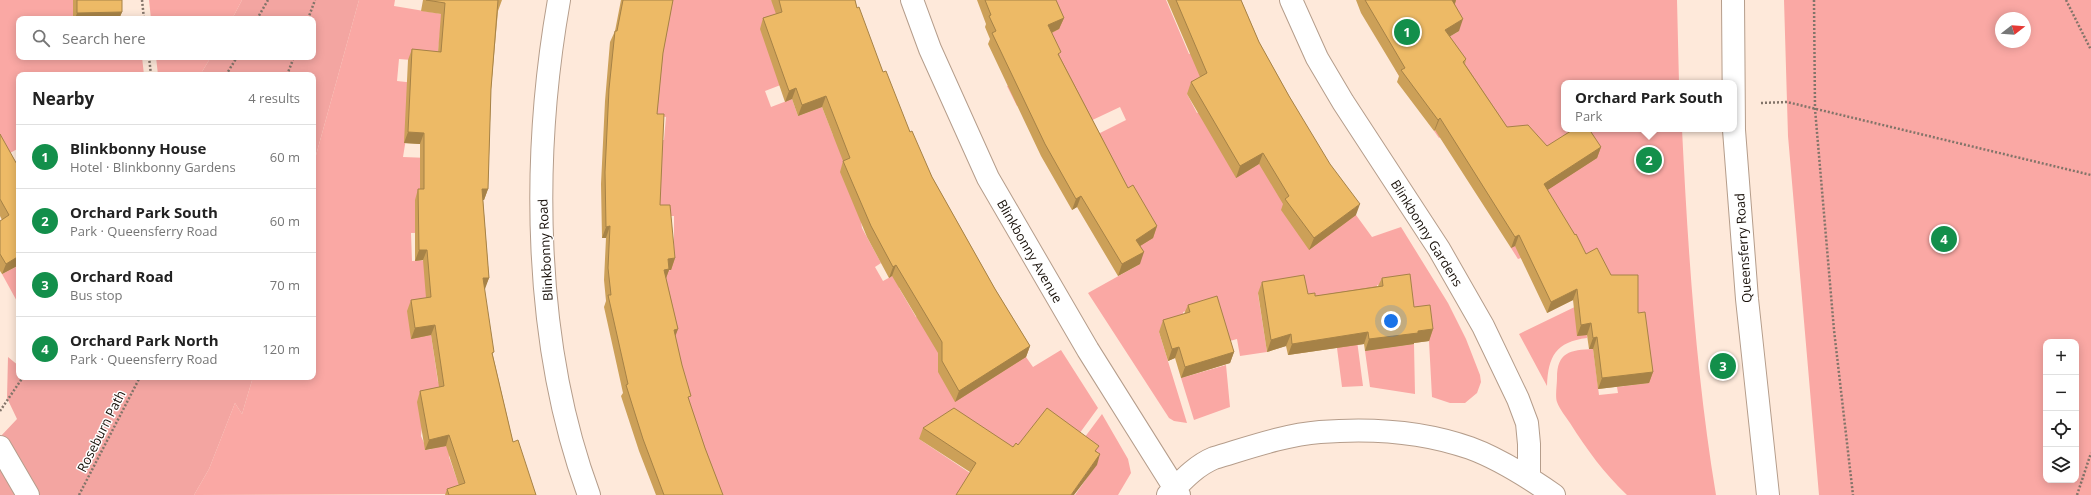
<!DOCTYPE html>
<html lang="en">
<head>
<meta charset="utf-8">
<style>
  :root { --surface:#fff; --page:#f6f6f6; --text:#222; --muted:#767676; --line:#e0e0e0; --accent:#138f4b }
  body { margin:0; font-family:"Open Sans",sans-serif; background:var(--page); color:var(--text) }
  .controls { position:absolute; right:12px; bottom:12px; display:grid; overflow:hidden; border-radius:8px; box-shadow:0 2px 10px #0003 }
  .controls button { width:36px; height:36px; display:grid; place-items:center; padding:0; border:0; border-bottom:1px solid var(--line); background:var(--surface); color:var(--text); font:20px sans-serif }
  .compass { position:absolute; left:1995px; top:12px; width:36px; height:36px; border-radius:50%; background:var(--surface); box-shadow:0 2px 10px #0003; rotate:73deg }
  .you { position:absolute; left:1391px; top:321px; width:14px; height:14px; margin:-10px; border:3px solid #fff; border-radius:50%; background:#1a73e8; box-shadow:0 0 0 6px #1a73e833 }
  .badge { display:grid; place-items:center; width:26px; height:26px; border-radius:50%; background:var(--accent); color:#fff; font-size:13px; font-weight:700 }
  .pin { position:absolute; translate:-50% -50%; border:2px solid #fff; box-shadow:0 1px 4px #0006 }
  .popup { position:absolute; left:1561px; top:80px; width:176px; height:52px; box-sizing:border-box; display:grid; place-content:center; border-radius:8px; background:var(--surface); filter:drop-shadow(0 1px 3px #0005); font-size:13px; white-space:nowrap; color:var(--muted) }
  .popup b { font-size:15px; color:var(--text) }
  .popup::after { content:''; position:absolute; left:50%; top:100%; margin-left:-8px; border:8px solid transparent; border-top-color:var(--surface) }
  .list { margin:0; padding:0; list-style:none }
  h2 { display:flex; justify-content:space-between; align-items:center; height:52px; margin:0; padding:0 16px; font-size:17px }
  h2 small { font-size:13px; font-weight:400; color:var(--muted) }
  .list li { display:grid; grid-template-columns:26px 1fr auto; gap:12px; align-items:center; box-sizing:border-box; height:64px; padding:0 16px; border-top:1px solid var(--line) }
  .list b { display:block; font-size:15px; white-space:nowrap }
  .list p { margin:0; font-size:13px; white-space:nowrap; color:var(--muted) }
  .list em { font-size:13px; font-style:normal; color:var(--muted) }
  .icon { flex:none; width:22px; height:22px; fill:none; stroke:currentColor; stroke-width:2; stroke-linecap:round; stroke-linejoin:round }
  .map { position:relative; flex:none; width:2091px; height:495px; overflow:hidden }
  .search { position:absolute; background:var(--surface); box-shadow:0 2px 10px #0003; left:16px; top:16px; width:300px; height:44px; display:flex; align-items:center; gap:10px; box-sizing:border-box; padding:0 14px; border-radius:8px; color:var(--muted); font-size:15px }
  .panel { position:absolute; background:var(--surface); box-shadow:0 2px 10px #0003; left:16px; top:72px; width:300px; height:308px; border-radius:8px }
  .map>svg:first-child { display:block }
  .green { fill:#faa8a4; fill-rule:evenodd }
  .forest { fill:#f3a5a1 }
  .lines { fill:none; stroke-linecap:round; stroke-linejoin:round }
  .minor-casing { stroke:#b59d8b; stroke-width:24 }
  .major-casing { stroke:#b59d8b; stroke-width:24 }
  .path { stroke:#827469; stroke-width:2.5; stroke-dasharray:2 2; stroke-linecap:butt }
  .minor { stroke:#fff; stroke-width:22 }
  .major { stroke:#fff; stroke-width:22 }
  .wall { fill:#cca058 }
  .shaded-wall { fill:#a68247 }
  .building { fill:#edba66; stroke:#a68247 }
  .labels { text-anchor:middle; stroke-width:3; stroke-linejoin:round; paint-order:stroke }
  .street-label { font-size:13px; fill:#19110a; stroke:#fff }
</style>
</head>
<body>
<div class="map">
<svg width="2091" height="495" viewBox="0 0 2091 495">
  <rect width="100%" height="100%" fill="#fee9da"/>
  <!-- green -->
  <path class="green" d="M0,0H73V19H19V57H142L144,75H19V148L3,157L0,151Z
    M149,0H242L232,19H151Z
    M359,0H395L394,6L442,14L437,62L399,59L397,81L415,83L403,157L429,158L449,232L411,233L412,261L429,260L427,308L411,338L431,335L438,382L451,379L422,426L421,436L427,450L451,444L449,457L462,494L194,495L209,469L235,403L242,414L253,377H313V166Z
    M658,0H771L817,71L765,91L771,107L792,99L798,116L822,107L833,135L848,129L862,228L881,263L875,267L883,281L925,258L932,270L899,288L916,317L935,307L1026,357L1033,367L1061,350L1098,408L1074,441L1028,466L919,439L1003,495H715L684,408L664,271L671,270L668,248L674,247V216H654L659,140H664L666,117L653,115Z
    M1050,0H1166L1189,54L1245,30L1208,82L1187,94L1197,113L1218,101L1236,177L1259,164L1356,215L1372,237L1401,227L1448,303L1466,339L1480,375L1481,382L1477,393L1465,403H1450L1432,397L1429,341L1426,317L1410,319L1394,283L1377,285L1379,297L1356,333L1363,386L1342,387L1337,348L1258,294L1267,352L1240,356L1237,339L1219,344L1197,308L1183,312L1186,324L1159,332L1187,423L1174,421L1169,418L1088,293L1140,264L1090,138L1126,120L1120,107L1084,124L1063,83L1017,106L1007,86L1057,64L1044,36L1059,29Z
    M1448,0H1677L1679,83H1564V129H1682C1688,251 1696,374 1716,495H1627C1604,473 1587,450 1570,423C1566,417 1560,410 1557,402C1555,396 1557,385 1557,378C1557,352 1570,350 1593,349L1599,395L1618,393L1617,387L1648,383L1641,323L1521,258L1518,259L1511,248L1540,195L1556,149L1460,124L1439,138L1434,131L1478,98L1401,79L1395,69L1459,31Z
    M1784,0H2091V495H1819L1788,136ZM2001,18H2025V42H2001ZM2046,342H2076V480H2046Z
    M156,57H211L200,75H158Z
    M19,265V305L2,274Z
    M1585,302L1587,338C1556,342 1548,356 1547,386L1519,334Z
    M1414,344L1415,394L1370,387L1365,351Z
    M1226,365L1230,407L1194,420L1181,378Z
    M1102,414L1128,459L1131,473L1118,495H1075L1096,465L1079,445Z"/>
  <!-- forest -->
  <path class="forest" d="M242,0H359L313,166V75H200L211,57H313V19H232Z
    M8,357L19,366V377H253L242,414L235,403L209,469L194,495H0V437L17,419L7,398Z"/>
  <g class="lines">
    <!-- minor casing -->
    <g class="minor-casing">
      <path id="minor" d="M559,0C531,158 533,344 589,495
        M912,0L930,49L988,178L1088,350L1179,495
        M1291,0L1317,58L1343,102L1439,249L1483,326L1518,399L1527,423L1529,444V477
        M0,447L28,495
        M1168,495C1182,481 1195,466 1214,458C1248,448 1284,435 1320,432C1369,428 1422,431 1470,448C1500,459 1528,477 1554,495"/>
    </g>
    <!-- major casing -->
    <g class="major-casing">
      <path id="major" d="M1733,0L1734,130L1747,299L1768,495"/>
    </g>
    <!-- path -->
    <path class="path" d="M142,0L144,19
      M1814,0L1815,109L1834,330L1853,495
      M2066,0L2091,50
      M257,19L268,0
      M308,19L315,0
      M149,57L151,75
      M226,75L237,57
      M287,75L294,57
      M1761,103L1787,102L2091,175
      M0,411L23,377
      M79,495L140,377
      M2077,495L2091,453"/>
    <!-- minor -->
    <use href="#minor" class="minor"/>
    <!-- major -->
    <use href="#major" class="major"/>
  </g>
  <!-- wall -->
  <path class="wall" d="M73,0H122V12L119,19H73Z
    M423,0H502L498,11L491,89L488,189L484,200H483L489,278L484,289L493,356L513,442L536,495H445L447,489L459,486L446,446L425,450L417,402L420,391L439,387L431,335L411,339L407,311L411,300L426,298L423,260L415,261V200L418,189H420V144L404,143L408,60L412,49L438,52L441,14L421,11Z
    M621,0H673L663,53L657,114L660,205L675,258L671,270H669L666,278L678,329L675,335L689,401L705,448L723,495H656L639,451L621,396L623,393L604,307L606,301L604,280L606,238H602L601,184L605,101L610,42L615,31Z
    M771,0H855L857,8L883,72L910,132L932,177L995,289L1030,346L1026,357L955,402L938,372V353L892,276L889,278L867,237L840,172L843,161L822,107L798,116L792,99L785,102L760,29L763,18L776,14Z
    M977,0H1056L1064,18L1059,29L1052,33L1060,57L1128,188L1157,226L1153,238L1140,246V264L1118,276L1077,207L1072,210L1041,156L988,44L990,39L985,27L986,24Z
    M1167,0H1241L1259,42L1289,96L1356,215L1309,250L1281,210L1283,204L1259,164L1236,178L1187,94L1191,82L1200,77Z
    M1356,0H1456L1455,4L1459,31L1449,36L1466,59L1465,64L1507,127L1547,146L1601,147L1597,158L1547,190L1586,254L1611,275L1638,313L1653,372L1649,383L1598,389L1593,349H1589L1587,335L1577,336L1573,300L1547,313L1515,246L1511,248L1435,130L1434,131L1397,82L1399,76L1361,13Z
    M0,134L19,265L2,274L0,271V221L2,220L0,216Z
    M1382,278L1414,307L1433,329L1429,341L1414,343V344L1365,351L1364,344L1288,355L1286,346L1267,352L1258,293L1262,282L1308,294L1315,296L1378,286Z
    M1188,305L1234,352L1230,363L1181,378L1175,358L1168,361L1159,332L1163,320L1184,314Z
    M923,428L1013,447L1018,445L1097,451V465L970,472L919,439Z"/>
  <!-- shaded-wall -->
  <path class="shaded-wall" d="M1452,0H1456L1453,9Z
    M122,12L119,19H75L77,13Z
    M1064,18L1059,29L1044,36L1048,25Z
    M1463,19L1459,31L1441,42L1445,30Z
    M796,88L792,99L785,102L789,91Z
    M826,96L822,107L798,116L802,105Z
    M1440,118L1435,130L1434,131L1438,120Z
    M408,132L424,133L420,144L404,143Z
    M1601,147L1597,158L1540,195L1544,184Z
    M1263,153L1259,164L1236,178L1240,166Z
    M482,189H488L484,200H479Z
    M1081,196L1077,207L1072,210L1076,199Z
    M1360,204L1356,215L1309,250L1314,238Z
    M610,226L606,238H602L606,227Z
    M1157,226L1153,238L1132,251L1136,240Z
    M1519,235L1515,246L1511,248L1515,237Z
    M419,250H427L423,260L415,261Z
    M1144,252L1140,264L1118,276L1122,264Z
    M19,256V265L2,274L6,264Z
    M675,258L671,270H669L665,281H660L668,259Z
    M896,265L892,276L889,278L893,267Z
    M483,278H489L485,289H479Z
    M1577,289L1573,300L1547,313L1551,302Z
    M1591,323L1587,335L1577,336L1581,325Z
    M435,325L431,335L411,339L415,328Z
    M678,329L674,340V330Z
    M1433,329L1429,341L1414,343V344L1365,351L1369,339L1418,331Z
    M1368,332L1364,344L1288,355L1292,344Z
    M1291,334L1286,346L1267,352L1271,340Z
    M1597,337L1593,349H1589L1593,338Z
    M1030,346L1026,357L955,402L959,391Z
    M1179,347L1175,358L1168,361L1172,349Z
    M1234,352L1230,363L1181,378L1185,367Z
    M1653,372L1649,383L1598,389L1602,378Z
    M449,435L446,446L425,450L429,440Z
    M1100,454L1097,465L1074,495H1071Z"/>
  <!-- building -->
  <path class="building" d="M77,0H122V12L77,13Z
    M426,0H498L491,89L488,189H482L489,278H483L494,352L492,353L513,442L518,440L536,495H449L447,489L465,483L449,435L429,440L420,391L444,386L435,325L415,328L411,300L431,297L427,250H419L418,189H424V133L408,132L412,49L441,52L445,3Z
    M623,0H673L663,53L657,114H664L660,205H670L675,258L668,259L669,269L664,270L678,329L674,330L682,365L691,396L688,397L705,448L723,495H664L643,439L626,385L628,384L608,295H611L608,268L610,226L606,227L605,172L609,89L615,31H617Z
    M779,0H855L857,8L859,7L883,72L886,71L910,132L912,131L932,177L995,289L1030,346L959,391L942,361V342L896,265L893,267L871,226L843,161L850,158L826,96L802,105L796,88L789,91L763,18L782,12Z
    M985,0H1056L1064,18L1048,25L1061,52L1058,54L1128,188L1133,185L1157,226L1136,240L1144,252L1122,264L1081,196L1076,199L1045,144L992,33L996,31L989,16L991,15Z
    M1176,0H1241L1259,42L1289,96L1330,164L1360,204L1314,238L1285,199L1289,196L1263,153L1240,166L1191,82L1207,73Z
    M1365,0H1453H1452L1463,19L1445,30L1466,59L1463,62L1507,127L1528,125L1547,146L1574,129H1589L1601,147L1544,184L1575,235L1576,234L1586,254L1597,248L1611,275H1638V313L1645,312L1653,372L1602,378L1597,337L1593,338L1591,323L1581,325L1577,289L1551,302L1519,235L1515,237L1440,118L1438,120L1401,70L1405,68Z
    M0,134L19,168V256L6,264L0,254V221L9,215L0,199Z
    M1410,274L1414,307L1430,305L1433,329L1418,331V333L1369,339L1368,332L1292,344L1291,334L1271,340L1262,282L1304,275L1308,294L1315,293V296L1383,286L1382,278Z
    M1217,296L1234,352L1185,367L1179,347L1172,349L1163,320L1190,312L1188,305Z
    M954,408L1013,447L1016,443L1018,445L1047,408L1099,446L1095,451L1100,454L1071,495H956L976,463L923,428Z"/>
  <g class="labels">
    <!-- street labels -->
    <g class="street-label">
      <text transform="translate(1427 233) rotate(58)" y="5">Blinkbonny Gardens</text>
      <text transform="translate(1743 248) rotate(-94)" y="5">Queensferry Road</text>
      <text transform="translate(545 250) rotate(-93)" y="5">Blinkbonny Road</text>
      <text transform="translate(1030 251) rotate(60)" y="5">Blinkbonny Avenue</text>
      <text transform="translate(101 431) rotate(-63)" y="5">Roseburn Path</text>
    </g>
  </g>
</svg>
<div class="controls">
<button>+</button>
<button>−</button>
<button><svg class="icon" aria-label="locate" viewBox="0 0 24 24"><circle cx="12" cy="12" r="6"/><path d="M12 2v4M12 18v4M2 12h4M18 12h4"/></svg></button>
<button><svg class="icon" aria-label="layers" viewBox="0 0 24 24"><path d="M12 4l9 5-9 5-9-5zM3 14l9 5 9-5"/></svg></button>
</div>
<svg class="compass" viewBox="-18 -18 36 36"><path d="M0-13l5 13h-10z" fill="#e53935"/><path d="M0 13l5-13h-10z" fill="#767676"/></svg>
<div class="you"></div>
<div class="pin badge" style="left:1407px;top:32px">1</div>
<div class="pin badge" style="left:1649px;top:160px">2</div>
<div class="popup"><b>Orchard Park South</b>Park</div>
<div class="pin badge" style="left:1723px;top:366px">3</div>
<div class="pin badge" style="left:1944px;top:239px">4</div>
<div class="search"><svg class="icon" aria-label="search" viewBox="0 0 24 24"><circle cx="10" cy="10" r="6"/><path d="M15 15l6 6"/></svg>Search here</div>
<section class="panel">
<h2>Nearby<small>4 results</small></h2>
<ul class="list">
<li><span class="badge">1</span><div><b>Blinkbonny House</b><p>Hotel · Blinkbonny Gardens</p></div><em>60 m</em></li>
<li><span class="badge">2</span><div><b>Orchard Park South</b><p>Park · Queensferry Road</p></div><em>60 m</em></li>
<li><span class="badge">3</span><div><b>Orchard Road</b><p>Bus stop</p></div><em>70 m</em></li>
<li><span class="badge">4</span><div><b>Orchard Park North</b><p>Park · Queensferry Road</p></div><em>120 m</em></li>
</ul>
</section>
</div>
</body>
</html>
